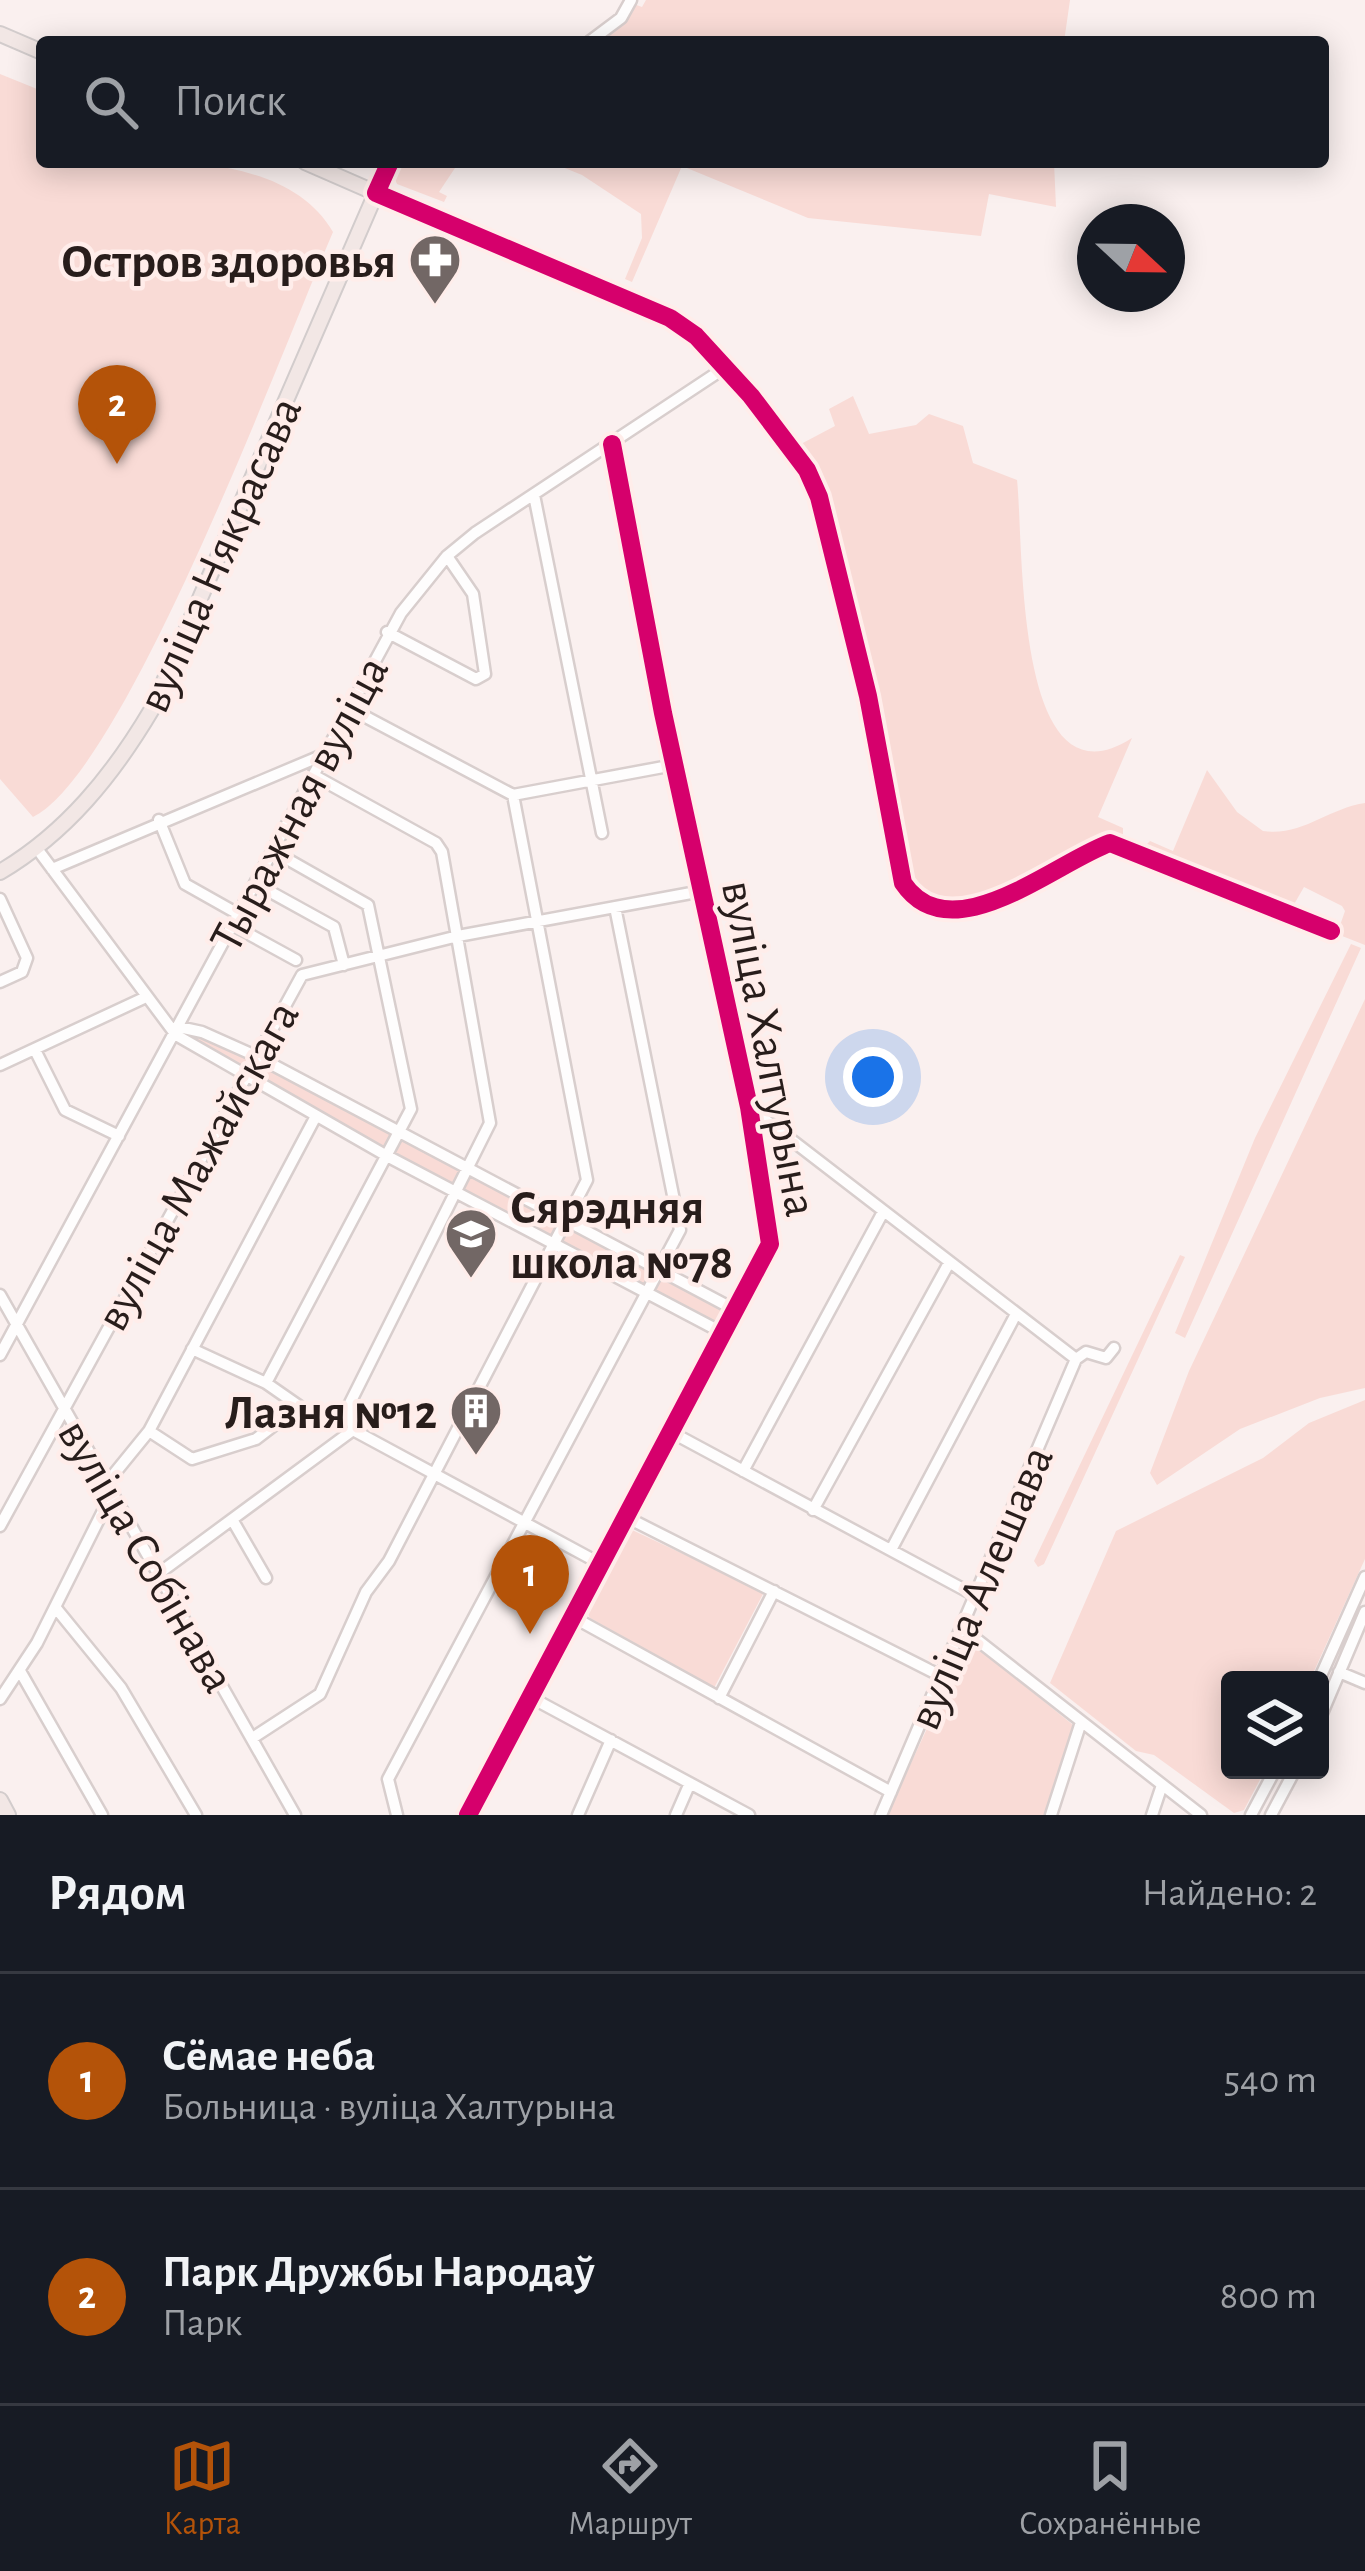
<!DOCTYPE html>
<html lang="ru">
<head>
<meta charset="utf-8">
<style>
  :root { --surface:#171b24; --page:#242831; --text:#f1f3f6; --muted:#9ea1a6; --line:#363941; --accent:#b45309 }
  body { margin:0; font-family:"Alegreya Sans",sans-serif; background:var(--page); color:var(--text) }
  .controls { position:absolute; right:36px; bottom:36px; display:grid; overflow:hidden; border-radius:12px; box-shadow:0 6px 30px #0003 }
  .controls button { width:108px; height:108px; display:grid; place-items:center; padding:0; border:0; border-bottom:3px solid var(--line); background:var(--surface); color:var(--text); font:60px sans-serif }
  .compass { position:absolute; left:1077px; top:204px; width:108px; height:108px; border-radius:50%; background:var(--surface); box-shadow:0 6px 30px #0003; rotate:112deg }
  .you { position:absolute; left:873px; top:1077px; width:42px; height:42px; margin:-30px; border:9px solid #fff; border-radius:50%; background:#1a73e8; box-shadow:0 0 0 18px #1a73e833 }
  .badge { display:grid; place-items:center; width:78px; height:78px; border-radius:50%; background:var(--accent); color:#fff; font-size:39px; font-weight:700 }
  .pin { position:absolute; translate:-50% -99px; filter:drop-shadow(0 3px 6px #0008) }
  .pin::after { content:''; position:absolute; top:63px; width:42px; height:36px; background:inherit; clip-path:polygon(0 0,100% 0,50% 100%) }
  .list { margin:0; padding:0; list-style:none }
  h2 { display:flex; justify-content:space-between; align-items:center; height:156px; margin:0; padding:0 48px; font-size:51px }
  h2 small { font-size:39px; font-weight:400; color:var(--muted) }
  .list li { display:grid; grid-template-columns:78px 1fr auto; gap:36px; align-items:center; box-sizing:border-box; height:216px; padding:0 48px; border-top:3px solid var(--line) }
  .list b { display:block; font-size:45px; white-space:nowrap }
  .list p { margin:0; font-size:39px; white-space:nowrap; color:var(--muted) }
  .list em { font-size:39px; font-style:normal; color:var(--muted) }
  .icon { flex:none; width:66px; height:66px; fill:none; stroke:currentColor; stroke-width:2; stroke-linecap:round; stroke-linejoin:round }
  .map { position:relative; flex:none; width:1365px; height:1815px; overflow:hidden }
  .search { position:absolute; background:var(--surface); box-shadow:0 6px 30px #0003; left:36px; right:36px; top:36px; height:132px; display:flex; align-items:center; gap:30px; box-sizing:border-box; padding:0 42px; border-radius:12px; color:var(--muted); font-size:45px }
  .sheet { height:588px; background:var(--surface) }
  nav { display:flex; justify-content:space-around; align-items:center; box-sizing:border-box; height:168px; border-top:3px solid var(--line); background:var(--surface); font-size:33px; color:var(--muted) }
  nav a { display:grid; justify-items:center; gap:6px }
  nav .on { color:var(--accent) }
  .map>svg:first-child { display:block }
  .green { fill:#f9dbd6 }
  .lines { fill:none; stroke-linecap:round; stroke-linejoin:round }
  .minor-casing { stroke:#d8cecd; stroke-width:15 }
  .major-casing { stroke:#d2cccc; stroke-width:18 }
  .minor { stroke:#fefdfd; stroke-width:10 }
  .major { stroke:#f2e7e5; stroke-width:14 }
  .cycleway-casing { stroke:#ffedea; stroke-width:26 }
  .cycleway { stroke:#d6006c; stroke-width:18 }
  .labels { text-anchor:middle; stroke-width:9; stroke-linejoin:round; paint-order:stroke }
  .poi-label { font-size:48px; font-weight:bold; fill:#281d1b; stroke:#ffedea; text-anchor:end }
  .street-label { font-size:48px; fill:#281d1b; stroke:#ffedea }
</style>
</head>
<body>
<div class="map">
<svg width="1365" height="1815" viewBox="0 0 1365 1815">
  <rect width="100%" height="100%" fill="#faf0ef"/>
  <!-- green -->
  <path class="green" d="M646,0H1070L1064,42H591L631,3L642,7Z
    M0,74L42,91V162C131,162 282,144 333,232C284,345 126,771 33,817L0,779Z
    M400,162H459L439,192L447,196L444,202L397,184L391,170L396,172Z
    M550,162H1054L1056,207L989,194L981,236L808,218L682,166L632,282L625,279L642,238L641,214L582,175Z
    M853,396L869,434L916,425L929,414L963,426L973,463L1017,480C1024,540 1013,815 1132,738L1098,817L1123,828V834L1106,836C1053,866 965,935 910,880L828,503L799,445L835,426L829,409Z
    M1207,770L1237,812L1263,831C1301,837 1329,808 1365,803V945L1337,934L1345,911L1342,906L1304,887L1289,913L1142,849L1150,841L1173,851Z
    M1351,944L1361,948L1185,1338L1175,1333L1255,1138Z
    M1365,999V1388L1320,1398L1240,1429L1157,1485L1150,1473L1189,1371Z
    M184,1027L194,1029L726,1305L713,1328L180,1037Z
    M1180,1255L1185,1257L1044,1564L1038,1567L1034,1561Z
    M1365,1400V1559L1310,1680H1230V1770H1265L1244,1810L1234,1813L1154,1755L1136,1751L1050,1683L1116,1531L1263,1458L1309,1423Z
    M630,1529L764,1592L714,1688L590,1618L585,1608Z
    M968,1640L1073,1725L1044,1815H887Z"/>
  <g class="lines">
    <!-- minor casing -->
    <g class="minor-casing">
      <path id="minor" d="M589,42L621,18L631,0
        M390,162L376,193L670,318L696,336L751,396L807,470L819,497L868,696L903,883C951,954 1056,862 1110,843L1331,931
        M534,495L602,833
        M387,632L476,679L485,674L473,594L447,556
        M347,707L513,795
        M313,775L436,843L442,852L490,1123L349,1405L353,1430L601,1564
        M513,795L674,765
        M159,820L185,884L240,915
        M38,850L176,1035L387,1156L725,1334
        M52,869L323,755
        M256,884L334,927L344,965
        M0,899L27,958L22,972L0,982
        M234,926L296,960
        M179,1027L202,1032L258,1057L737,1311
        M35,1050L65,1110L119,1136
        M0,1065L144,998
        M750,1108L1076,1359
        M0,1295L295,1815
        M0,1355L401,613L447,556L475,533L726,367
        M1076,1359L1086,1352L1106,1358L1114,1348
        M266,1383L411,1109L368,905L273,851
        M149,1431L192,1459L256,1439L299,1406L266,1383L192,1349
        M671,1432L976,1596
        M743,1471L883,1212
        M105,1485L149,1431L316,1116
        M813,1510L949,1263
        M626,1517L941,1676
        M233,1521L266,1578
        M0,1526L302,975L458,936L702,891
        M891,1550L1016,1314
        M158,1574L353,1430
        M55,1607L121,1688L196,1815
        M573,1617L891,1792
        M962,1628L1201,1815
        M20,1671L102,1815
        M1339,1672L1365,1683
        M1319,1680L1365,1577
        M530,1697L749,1815
        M719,1698L774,1591
        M0,1699L37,1643L111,1495
        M1320,1718L1365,1612
        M254,1737L320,1694L366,1592L389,1561L587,1180L513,795
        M397,1815L388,1779L680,1230L615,907
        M468,1815L770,1244L749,1107L663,713L612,444
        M578,1815L611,1740
        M676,1815L690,1783
        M881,1815L1076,1359
        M1051,1815L1081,1722
        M1152,1815L1162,1785
        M1251,1815L1275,1770
        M1271,1815L1295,1770"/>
    </g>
    <!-- major casing -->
    <g class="major-casing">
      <path id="major" d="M0,34L42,52
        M0,872C66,833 113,775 152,709L376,193L305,162
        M0,1800L8,1815"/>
    </g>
    <!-- minor -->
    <use href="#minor" class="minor"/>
    <!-- major -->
    <use href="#major" class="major"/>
    <!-- cycleway casing -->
    <g class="cycleway-casing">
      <path id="cycleway" d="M390,162L376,193L670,318L696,336L751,396L807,470L819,497L868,696L903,883C951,954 1056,862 1110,843L1331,931
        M468,1815L770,1244L749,1107L663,713L612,444"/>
    </g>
    <!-- cycleway -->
    <use href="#cycleway" class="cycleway"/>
  </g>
  <!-- icons -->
  <defs>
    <g id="pharmacy-pin" transform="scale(2.7)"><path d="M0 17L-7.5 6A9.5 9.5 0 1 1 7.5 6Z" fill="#726765" stroke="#ffedea"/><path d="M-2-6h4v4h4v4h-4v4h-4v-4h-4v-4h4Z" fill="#fff"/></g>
    <g id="school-pin" transform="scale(2.7)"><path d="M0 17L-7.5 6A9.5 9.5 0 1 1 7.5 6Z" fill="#726765" stroke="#ffedea"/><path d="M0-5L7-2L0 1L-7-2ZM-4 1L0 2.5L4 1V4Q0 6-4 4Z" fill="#fff"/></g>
    <g id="building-pin" transform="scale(2.7)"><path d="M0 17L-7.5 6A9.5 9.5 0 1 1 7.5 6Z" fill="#726765" stroke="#ffedea"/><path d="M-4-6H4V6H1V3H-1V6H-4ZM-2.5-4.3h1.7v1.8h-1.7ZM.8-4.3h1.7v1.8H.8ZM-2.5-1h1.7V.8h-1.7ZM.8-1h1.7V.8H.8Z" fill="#fff"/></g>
  </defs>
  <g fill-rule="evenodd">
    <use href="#pharmacy-pin" x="435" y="260"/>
    <use href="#school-pin" x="471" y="1234"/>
    <use href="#building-pin" x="476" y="1411"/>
  </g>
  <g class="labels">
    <!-- poi labels -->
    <g class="poi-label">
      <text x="396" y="277">Остров здоровья</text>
      <text x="510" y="1223" text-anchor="start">Сярэдняя<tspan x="510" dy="55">школа №78</tspan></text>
      <text x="437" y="1428">Лазня №12</text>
    </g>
    <!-- street labels -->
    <g class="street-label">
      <text transform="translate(218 554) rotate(-66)" y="17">вуліца Някрасава</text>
      <text transform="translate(298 803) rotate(-62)" y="17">Тыражная вуліца</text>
      <text transform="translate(771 1048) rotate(79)" y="17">вуліца Халтурына</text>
      <text transform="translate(196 1165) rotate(-61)" y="17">вуліца Мажайскага</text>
      <text transform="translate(148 1555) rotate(60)" y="17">вуліца Собінава</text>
      <text transform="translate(979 1587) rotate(-67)" y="17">вуліца Алешава</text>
    </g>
  </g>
</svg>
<div class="controls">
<button><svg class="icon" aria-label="layers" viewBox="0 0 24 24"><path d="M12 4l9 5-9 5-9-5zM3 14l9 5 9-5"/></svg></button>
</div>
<svg class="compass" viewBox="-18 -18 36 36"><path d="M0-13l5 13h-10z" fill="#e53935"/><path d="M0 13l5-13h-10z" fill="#9ea1a6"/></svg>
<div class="you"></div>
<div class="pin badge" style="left:530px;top:1634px">1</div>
<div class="pin badge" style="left:117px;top:464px">2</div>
<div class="search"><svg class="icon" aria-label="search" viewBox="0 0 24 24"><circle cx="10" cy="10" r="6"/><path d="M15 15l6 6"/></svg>Поиск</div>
</div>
<section class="sheet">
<h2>Рядом<small>Найдено: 2</small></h2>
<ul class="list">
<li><span class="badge">1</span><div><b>Сёмае неба</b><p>Больница · вуліца Халтурына</p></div><em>540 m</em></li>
<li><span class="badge">2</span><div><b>Парк Дружбы Народаў</b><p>Парк</p></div><em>800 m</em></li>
</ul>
</section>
<nav>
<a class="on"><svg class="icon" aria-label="map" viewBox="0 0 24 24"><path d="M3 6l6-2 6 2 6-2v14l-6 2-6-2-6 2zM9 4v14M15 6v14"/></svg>Карта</a>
<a><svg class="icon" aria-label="directions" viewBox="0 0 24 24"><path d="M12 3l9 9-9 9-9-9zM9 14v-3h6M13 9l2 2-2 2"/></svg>Маршрут</a>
<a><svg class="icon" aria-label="saved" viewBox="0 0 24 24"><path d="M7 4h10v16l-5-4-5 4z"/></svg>Сохранённые</a>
</nav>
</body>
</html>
